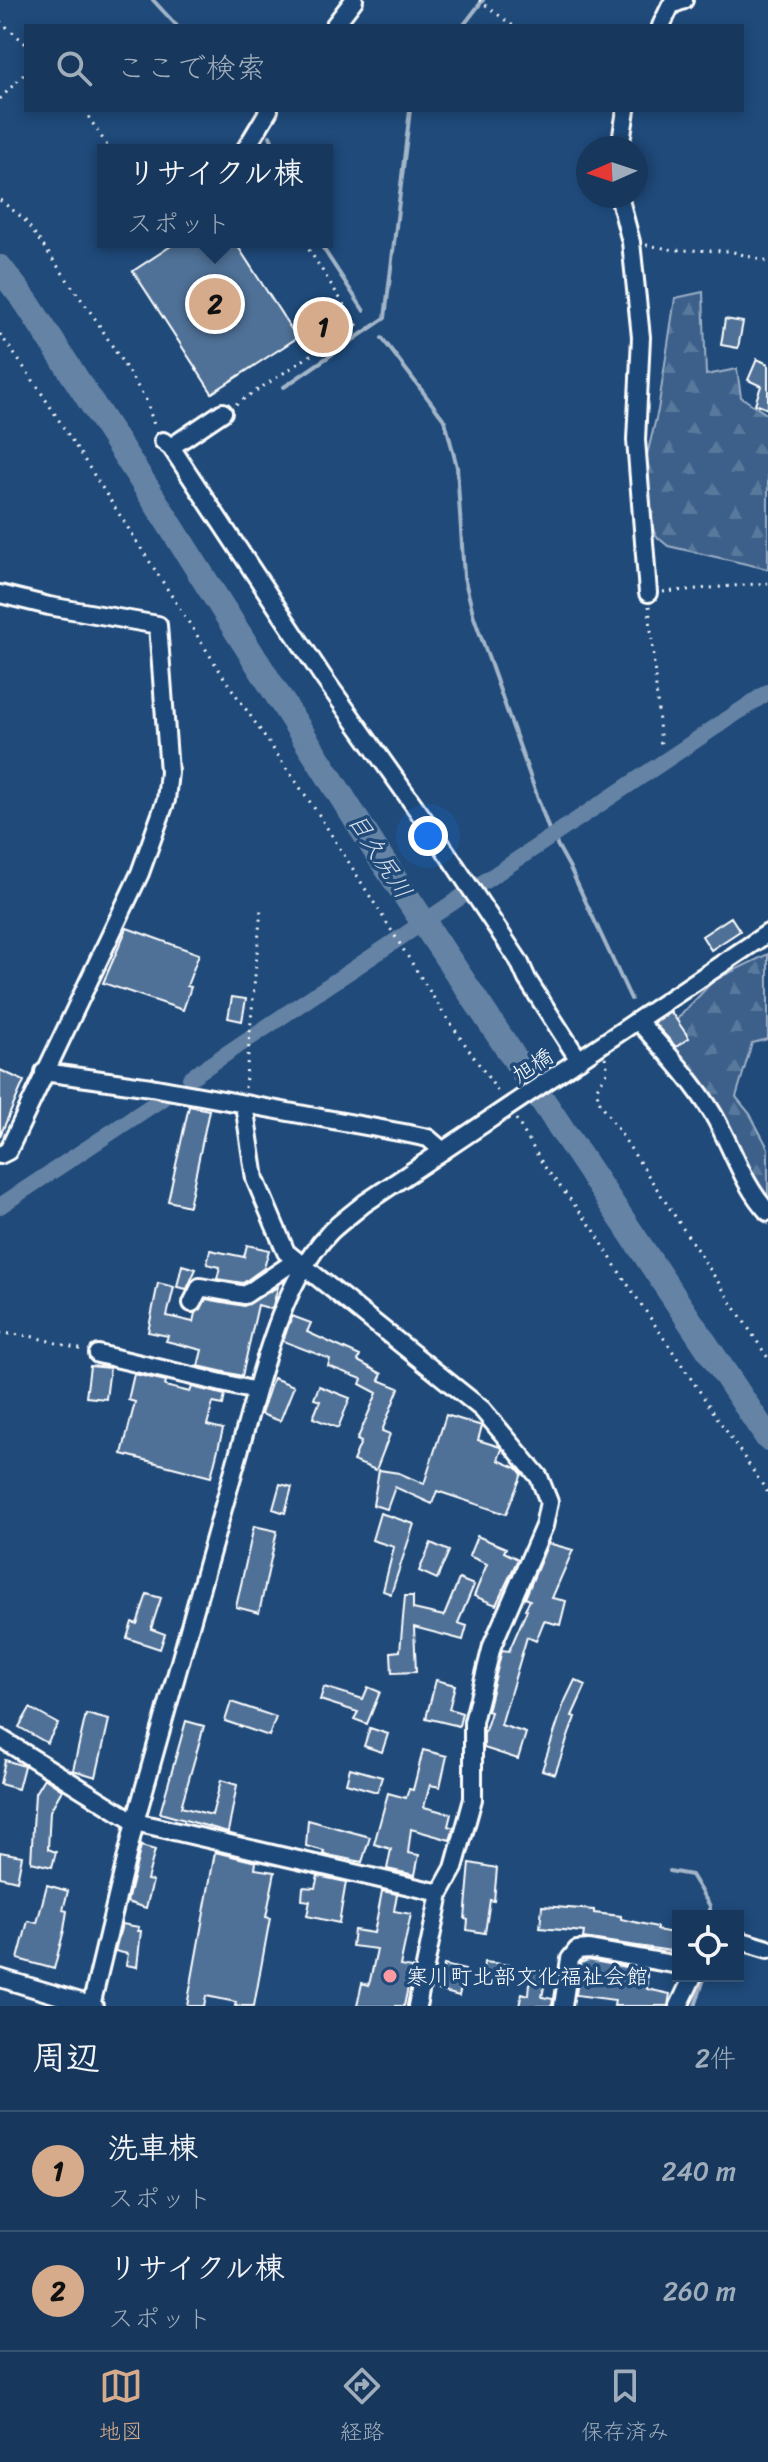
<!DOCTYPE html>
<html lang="ja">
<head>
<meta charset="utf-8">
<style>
  :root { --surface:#17385c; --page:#244365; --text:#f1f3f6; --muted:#9eacbb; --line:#365272; --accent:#d6ab8b }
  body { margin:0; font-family:Sriracha,"Klee One",sans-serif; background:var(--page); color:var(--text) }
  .controls { position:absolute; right:24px; bottom:24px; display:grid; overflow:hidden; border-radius:0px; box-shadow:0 4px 12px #0003 }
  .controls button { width:72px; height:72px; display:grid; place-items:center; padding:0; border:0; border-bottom:2px solid var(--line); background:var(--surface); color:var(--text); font:40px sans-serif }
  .compass { position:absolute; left:576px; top:136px; width:72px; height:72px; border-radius:50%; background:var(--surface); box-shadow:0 4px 12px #0003; rotate:267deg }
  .you { position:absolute; left:428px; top:836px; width:28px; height:28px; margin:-20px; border:6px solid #fff; border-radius:50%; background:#1a73e8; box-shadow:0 0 0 12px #1a73e833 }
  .badge { display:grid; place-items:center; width:52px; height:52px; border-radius:50%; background:var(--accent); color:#111; font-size:26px; font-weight:700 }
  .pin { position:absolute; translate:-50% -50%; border:4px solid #fff; box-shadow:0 2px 8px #0006 }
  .popup { position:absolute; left:97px; top:144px; width:236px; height:104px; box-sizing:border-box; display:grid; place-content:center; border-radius:0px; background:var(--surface); filter:drop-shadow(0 2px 6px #0005); font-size:26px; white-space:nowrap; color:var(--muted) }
  .popup b { font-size:30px; color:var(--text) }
  .popup::after { content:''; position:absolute; left:50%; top:100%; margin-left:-16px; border:16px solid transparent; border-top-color:var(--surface) }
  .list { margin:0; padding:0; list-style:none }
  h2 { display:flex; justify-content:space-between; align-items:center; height:104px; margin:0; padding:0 32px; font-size:34px }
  h2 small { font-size:26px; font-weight:400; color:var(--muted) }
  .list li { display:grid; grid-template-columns:52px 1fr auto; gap:24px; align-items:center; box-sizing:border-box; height:120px; padding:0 32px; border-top:2px solid var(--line) }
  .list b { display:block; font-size:30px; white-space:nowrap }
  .list p { margin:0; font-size:26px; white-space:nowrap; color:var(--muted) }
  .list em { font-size:26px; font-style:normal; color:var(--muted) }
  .icon { flex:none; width:44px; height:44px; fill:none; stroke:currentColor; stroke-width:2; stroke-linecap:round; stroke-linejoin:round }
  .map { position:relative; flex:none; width:768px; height:2006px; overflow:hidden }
  .search { position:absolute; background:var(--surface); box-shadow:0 4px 12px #0003; left:24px; right:24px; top:24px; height:88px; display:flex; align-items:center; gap:20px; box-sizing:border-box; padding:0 28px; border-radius:0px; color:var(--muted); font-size:30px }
  .sheet { height:344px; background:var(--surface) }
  nav { display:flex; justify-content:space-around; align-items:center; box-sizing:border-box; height:112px; border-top:2px solid var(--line); background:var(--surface); font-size:22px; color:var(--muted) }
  nav a { display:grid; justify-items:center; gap:4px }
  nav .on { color:var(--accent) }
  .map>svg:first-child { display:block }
  .forest { fill:url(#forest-firs); stroke:#9eb0c5; stroke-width:2 }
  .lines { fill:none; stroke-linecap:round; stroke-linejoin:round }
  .stream { stroke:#a3b5c8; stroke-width:4 }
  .canal { stroke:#6583a4; stroke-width:16 }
  .river { stroke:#6583a4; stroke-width:26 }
  .building { fill:#507197; stroke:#fff; stroke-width:2 }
  .minor-casing { stroke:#fff; stroke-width:22 }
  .path { stroke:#fff; stroke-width:3; stroke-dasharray:2 6; stroke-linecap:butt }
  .minor { stroke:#1f4a7a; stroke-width:16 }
  .poi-dot { fill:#ff9aa2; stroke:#1f4a7a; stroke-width:3 }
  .labels { text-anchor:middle; stroke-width:7; stroke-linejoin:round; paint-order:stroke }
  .street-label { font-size:22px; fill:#fff; stroke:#1f4a7a }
  .poi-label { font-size:22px; fill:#fff; stroke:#1f4a7a; text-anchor:start }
  .water-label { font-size:24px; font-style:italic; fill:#d8e0e8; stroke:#1f4a7a }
</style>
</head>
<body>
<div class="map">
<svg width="768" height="2006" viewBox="0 0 768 2006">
  <defs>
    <pattern id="forest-firs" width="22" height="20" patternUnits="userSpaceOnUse" patternTransform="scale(2)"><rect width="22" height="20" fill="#3c618b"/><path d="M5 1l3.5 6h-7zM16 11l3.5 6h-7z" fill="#59799c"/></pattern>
  </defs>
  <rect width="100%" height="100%" fill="#1f4a7a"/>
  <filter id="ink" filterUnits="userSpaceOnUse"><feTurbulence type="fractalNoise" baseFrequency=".0125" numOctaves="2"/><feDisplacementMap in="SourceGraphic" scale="16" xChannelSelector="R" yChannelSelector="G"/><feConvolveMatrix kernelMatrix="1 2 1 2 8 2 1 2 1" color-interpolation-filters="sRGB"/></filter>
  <g filter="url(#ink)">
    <!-- forest -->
    <path class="forest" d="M703,292L706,375L737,369L741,397L768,415V569L668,546L656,536L649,518L646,459L658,410L675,298Z
      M768,954V1039L752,1043L736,1097L750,1114L768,1148V1224L760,1219L724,1137L677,1057L675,1028L678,1018L714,980Z"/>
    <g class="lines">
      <!-- stream -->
      <path class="stream" d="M153,0L177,26
        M463,26L483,0
        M270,136L276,150
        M319,242L364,311
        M0,281L6,277
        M382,338L445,421L457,467L464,577L474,617L549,830L570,868L631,999
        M284,387L385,318L410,110
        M669,1871L691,1875L710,1906V1916
        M695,2006L705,1976"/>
      <!-- canal -->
      <path class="canal" d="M190,1078L768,692
        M0,1206L163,1098"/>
      <!-- river -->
      <path class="river" d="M0,268L27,303L146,487L378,854L768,1438"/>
    </g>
    <!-- building -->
    <path class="building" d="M177,242H235L297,338L212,393L133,271Z
      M725,319L743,322L738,348L721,345Z
      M757,359L768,364V409L755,404L761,386L748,380Z
      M731,917L740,931L711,950L702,936Z
      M127,928L199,954L187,986L191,987L183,1010L103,983Z
      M232,997L246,999L242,1021L228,1018Z
      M671,1012L689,1038L676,1047L654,1023Z
      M0,1070L24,1081L0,1136Z
      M189,1106L209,1110L189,1206L168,1201Z
      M247,1245L269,1250L264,1268L243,1283L217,1279L220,1267L207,1264L210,1250L244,1257Z
      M182,1265L196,1269L187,1289L177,1287Z
      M158,1283L174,1287L167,1316L193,1322L195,1313L201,1309L206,1299L244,1306L278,1287L272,1309L258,1305L242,1376L198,1366L202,1350L166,1341L168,1336L148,1332Z
      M292,1316L311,1323L307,1332L360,1356L358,1361L382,1374L379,1380L399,1388L382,1431L390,1434L376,1470L353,1461L361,1442L357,1440L377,1393L360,1384L362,1379L328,1366L330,1359L283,1341Z
      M90,1366L110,1368L106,1399L86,1397Z
      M134,1374L166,1381L165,1386L190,1392L192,1387L225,1395L223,1405L213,1403L207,1425L223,1429L211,1477L122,1454L135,1402L128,1400Z
      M273,1378L294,1386L280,1421L261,1414Z
      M319,1386L350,1398L338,1428L313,1418L320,1401L314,1399Z
      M446,1415L482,1426L478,1440L500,1447L502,1449L498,1460L517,1468L522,1474L506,1514L437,1491L432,1504L395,1487L387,1509L373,1505L379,1470L399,1473L424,1484Z
      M280,1484L292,1487L285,1513L273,1509Z
      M380,1513L414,1524L391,1594L383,1591L394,1547L372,1540Z
      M254,1526L277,1531L259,1613L236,1607Z
      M477,1536L506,1548L504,1552L518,1559L496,1605L474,1596L487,1564L469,1556Z
      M431,1543L449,1551L437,1579L419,1571Z
      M548,1543L573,1550L552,1598L566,1601L560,1625L544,1621L536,1641L527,1637L501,1725L526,1733L518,1759L484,1748V1734L491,1712L487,1711L502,1650L509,1651L527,1610L525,1609L530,1600L525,1598Z
      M459,1579L474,1585L458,1623L467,1626L463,1640L414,1627L416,1672L392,1673L391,1652L400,1651L405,1596H413V1609L444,1616Z
      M147,1594L161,1598L151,1629L165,1634L160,1649L127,1638L132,1622L137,1624Z
      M436,1680L455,1685L449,1709L462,1713L459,1726L426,1718Z
      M575,1680L586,1685L572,1716L575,1717L555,1774L542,1770L564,1703Z
      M324,1687L363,1699L368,1687L380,1692L367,1724L354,1719L358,1712L320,1700Z
      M231,1702L276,1717L269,1736L225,1721Z
      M30,1708L58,1724L47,1743L19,1727Z
      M86,1714L109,1720L96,1777L73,1770Z
      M186,1721L204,1726L181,1807L212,1815L221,1780L237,1785L228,1832L160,1813Z
      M370,1728L388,1734L382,1752L364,1746Z
      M423,1750L447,1756L440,1787L430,1785L424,1807L451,1814L448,1826L454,1828L450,1840L411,1829L408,1853L419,1855L415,1875L387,1869L391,1849L374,1844L388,1793L406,1798L409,1789L413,1790Z
      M5,1760L24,1766L18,1789L0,1784Z
      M350,1768L382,1777L377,1792L346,1783Z
      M44,1778L62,1790L50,1811L48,1849L56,1852L52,1867L31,1862L35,1793Z
      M308,1820L370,1837L362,1862L323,1854L324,1851L306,1846Z
      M141,1846L155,1850L147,1880L153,1881L146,1908L127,1902Z
      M0,1852L22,1856L17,1881L0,1877Z
      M215,1852L256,1862L255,1869L275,1872L266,1917L270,1918L254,2006H235L236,2002L206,1996L204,2006H187Z
      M470,1863L497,1868L494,1901L490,1900L485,1933L467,1930L468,1920L465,1919Z
      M318,1876L346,1882L339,1923L307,1916L310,1901L302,1900L303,1887L315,1888Z
      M47,1885L68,1891L63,1910L67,1911L64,1930L54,1969L18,1959L28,1921L37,1923Z
      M382,1891L397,1894L394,1911L411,1914L400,1966L412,1968L404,2006H357L362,1983L369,1985L377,1949L352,1946L354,1930L374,1933Z
      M542,1906L594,1910V1913L621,1916V1919L657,1927V1930L678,1934V1952L583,1938L584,1932L540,1928Z
      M122,1924L139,1927L138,1931H141L137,1967L126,1965L128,1954L115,1951Z
      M588,1960L647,1971V1989L670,1994L668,2006H614L615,2000L576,1995L580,1963Z
      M484,1962L509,1965L508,1982L482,1980Z
      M444,1965L465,1970L459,1996L438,1990Z
      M531,1970L547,1972L542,1997L553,1999L552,2006H519L522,1993L529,1995Z"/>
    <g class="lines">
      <!-- minor casing -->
      <g class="minor-casing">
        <path id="minor" d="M334,26L354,0
          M661,26L671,5L684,0
          M620,148L626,110
          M245,150L269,110
          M619,196L631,242L641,337L636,440L648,593
          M163,441L171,447L323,677L433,832L519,961L527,979L579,1060
          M171,447L223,412
          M0,594L49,606L158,625L169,772L166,800L140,873L8,1151L0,1155
          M638,1021C664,1050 693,1080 713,1114C732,1146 742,1184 768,1212
          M44,1072L151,1087L404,1133L428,1138L443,1151
          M244,1104L255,1179L286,1252L482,1409L539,1477L549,1502L544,1526L492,1646L473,1722V1799L454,1868L440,1893L417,2006
          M192,1303L200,1287L245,1295L295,1261
          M98,1354L256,1391
          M0,1738L135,1822L440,1893
          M738,1940L768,1949
          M0,1978L94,2006
          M91,2006L135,1822L260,1377C275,1327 294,1269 331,1231C342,1221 354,1212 365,1203L768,933
          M563,2006L570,1959L577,1950L589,1949L678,1965
          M679,2006L693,1976"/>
      </g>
      <!-- path -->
      <path class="path" d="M479,0L513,26
        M0,21L26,44
        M0,99L26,72
        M84,110L110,150
        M0,200L24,219L96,320L146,400L155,428
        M646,245L676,250L730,251L768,262
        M0,334L35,383L225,679L319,815L442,1011L501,1096
        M236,404L357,325L304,242
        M663,592L768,583
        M649,606L661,746
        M605,1057L608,1071L597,1088L598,1099L768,1358
        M245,1088L261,909
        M516,1119L544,1166L594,1230L616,1267L768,1493
        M0,1333L30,1336L83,1350"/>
      <!-- minor -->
      <use href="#minor" class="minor"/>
    </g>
  </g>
  <!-- markers -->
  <circle class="poi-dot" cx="390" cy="1976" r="8"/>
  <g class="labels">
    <!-- street labels -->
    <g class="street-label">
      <text transform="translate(532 1065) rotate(-33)" y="8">旭橋</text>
    </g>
    <!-- poi labels -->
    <g class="poi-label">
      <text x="406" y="1984">寒川町北部文化福祉会館</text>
    </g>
    <!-- water labels -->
    <g class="water-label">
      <text transform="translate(380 856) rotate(57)" y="8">目久尻川</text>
    </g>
  </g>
</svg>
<div class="controls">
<button><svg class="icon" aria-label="locate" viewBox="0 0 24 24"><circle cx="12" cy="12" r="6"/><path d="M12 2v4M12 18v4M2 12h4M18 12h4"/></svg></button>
</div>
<svg class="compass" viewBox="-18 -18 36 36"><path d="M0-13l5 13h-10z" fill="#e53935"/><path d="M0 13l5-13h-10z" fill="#9eacbb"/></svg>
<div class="you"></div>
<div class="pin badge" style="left:323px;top:327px">1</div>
<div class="pin badge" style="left:215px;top:304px">2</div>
<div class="popup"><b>リサイクル棟</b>スポット</div>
<div class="search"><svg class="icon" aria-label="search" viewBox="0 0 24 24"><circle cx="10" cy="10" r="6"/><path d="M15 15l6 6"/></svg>ここで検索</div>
</div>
<section class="sheet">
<h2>周辺<small>2件</small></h2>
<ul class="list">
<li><span class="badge">1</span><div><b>洗車棟</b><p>スポット</p></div><em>240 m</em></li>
<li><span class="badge">2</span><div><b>リサイクル棟</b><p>スポット</p></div><em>260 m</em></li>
</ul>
</section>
<nav>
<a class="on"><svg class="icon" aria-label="map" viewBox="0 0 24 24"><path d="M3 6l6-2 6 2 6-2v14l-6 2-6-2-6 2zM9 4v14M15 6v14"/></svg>地図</a>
<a><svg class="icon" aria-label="directions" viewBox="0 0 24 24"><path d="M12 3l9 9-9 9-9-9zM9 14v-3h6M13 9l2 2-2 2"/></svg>経路</a>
<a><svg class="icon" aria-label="saved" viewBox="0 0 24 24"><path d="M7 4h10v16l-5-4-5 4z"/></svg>保存済み</a>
</nav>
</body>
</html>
